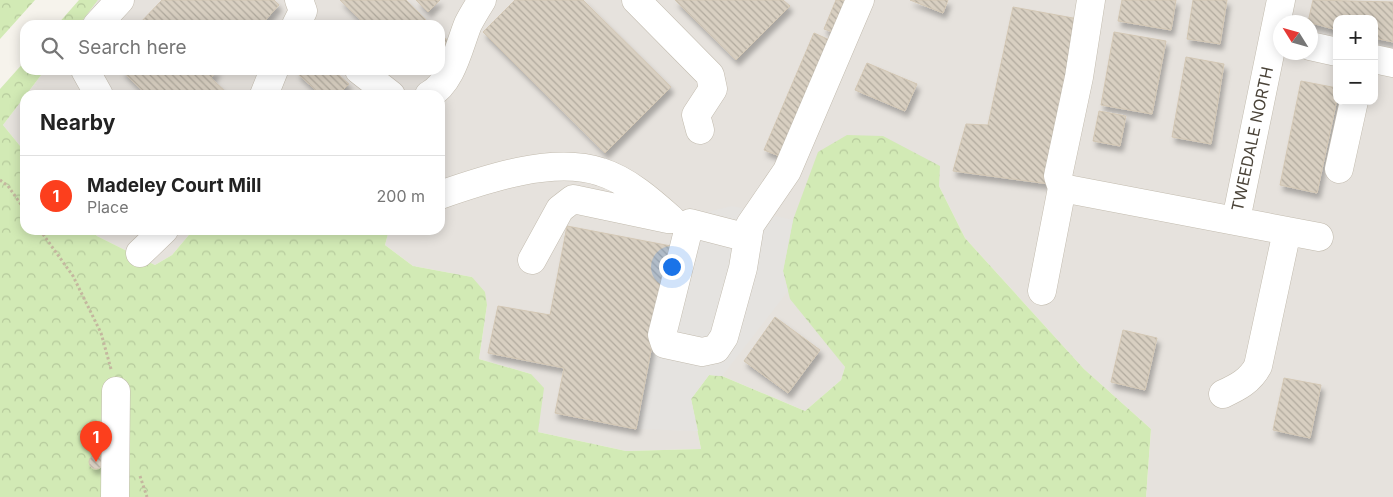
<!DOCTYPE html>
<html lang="en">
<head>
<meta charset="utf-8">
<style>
  :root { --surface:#fff; --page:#f6f6f6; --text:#222; --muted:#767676; --line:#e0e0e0; --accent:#fc3f1d }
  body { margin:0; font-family:Inter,sans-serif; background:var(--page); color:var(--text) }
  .controls { position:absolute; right:15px; top:15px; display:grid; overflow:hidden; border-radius:10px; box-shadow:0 2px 12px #0003 }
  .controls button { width:45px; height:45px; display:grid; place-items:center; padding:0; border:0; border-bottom:1px solid var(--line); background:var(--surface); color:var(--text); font:25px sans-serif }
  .compass { position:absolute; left:1273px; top:15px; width:45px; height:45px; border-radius:50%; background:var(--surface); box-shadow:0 2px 12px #0003; rotate:307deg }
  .you { position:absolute; left:671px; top:266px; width:18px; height:18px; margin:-12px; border:4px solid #fff; border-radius:50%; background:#1a73e8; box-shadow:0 0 0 8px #1a73e833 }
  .badge { display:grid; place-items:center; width:32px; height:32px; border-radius:50%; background:var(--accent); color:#fff; font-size:16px; font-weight:700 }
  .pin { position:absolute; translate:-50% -41px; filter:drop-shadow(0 1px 2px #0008) }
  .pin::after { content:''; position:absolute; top:26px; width:18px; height:15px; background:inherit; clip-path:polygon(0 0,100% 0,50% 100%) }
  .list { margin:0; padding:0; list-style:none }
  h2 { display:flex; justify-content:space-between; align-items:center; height:65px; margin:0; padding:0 20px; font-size:21px }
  h2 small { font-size:16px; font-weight:400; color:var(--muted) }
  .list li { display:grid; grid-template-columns:32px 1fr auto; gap:15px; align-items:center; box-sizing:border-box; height:80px; padding:0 20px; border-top:1px solid var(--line) }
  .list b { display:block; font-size:19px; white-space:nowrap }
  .list p { margin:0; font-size:16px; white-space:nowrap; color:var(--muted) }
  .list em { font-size:16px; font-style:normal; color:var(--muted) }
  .icon { flex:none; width:28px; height:28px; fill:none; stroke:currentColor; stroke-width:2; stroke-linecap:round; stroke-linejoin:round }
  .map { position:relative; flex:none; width:1393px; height:497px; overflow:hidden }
  .search { position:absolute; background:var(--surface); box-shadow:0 2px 12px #0003; left:20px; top:20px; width:425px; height:55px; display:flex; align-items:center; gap:12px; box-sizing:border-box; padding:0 18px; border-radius:15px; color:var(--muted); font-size:19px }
  .panel { position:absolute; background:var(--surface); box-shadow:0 2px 12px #0003; left:20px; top:90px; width:425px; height:145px; border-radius:15px }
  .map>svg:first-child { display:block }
  .industrial { fill:#e6e2dd; fill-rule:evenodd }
  .forest { fill:url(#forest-crowns) }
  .parking { fill:#e5e3e0 }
  .building { fill:url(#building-back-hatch); stroke:#d3c7b4; filter:url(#shadow) }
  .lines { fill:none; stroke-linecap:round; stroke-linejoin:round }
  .minor-casing { stroke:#c2bbae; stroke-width:29 }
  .path { stroke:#c4b79f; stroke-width:3; stroke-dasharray:2.5 2.5; stroke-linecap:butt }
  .minor { stroke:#fff; stroke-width:28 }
  .labels { text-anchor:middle; stroke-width:5; stroke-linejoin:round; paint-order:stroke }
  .street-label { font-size:16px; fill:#4b4439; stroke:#fff }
</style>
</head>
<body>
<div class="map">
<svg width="1393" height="497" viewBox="0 0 1393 497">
  <defs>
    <pattern id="forest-crowns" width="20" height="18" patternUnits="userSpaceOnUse" patternTransform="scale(1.25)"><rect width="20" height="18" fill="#d2eab5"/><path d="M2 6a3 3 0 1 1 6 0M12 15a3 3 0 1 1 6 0" fill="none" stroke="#b6ca9c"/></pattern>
    <pattern id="building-back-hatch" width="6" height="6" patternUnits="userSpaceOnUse" patternTransform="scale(1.25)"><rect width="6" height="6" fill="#d8cfc1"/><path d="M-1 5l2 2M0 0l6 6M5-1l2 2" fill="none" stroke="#b1aa9e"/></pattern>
    <filter id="shadow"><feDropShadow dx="3" dy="5.5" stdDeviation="2.5" flood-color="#0004"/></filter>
  </defs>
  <rect width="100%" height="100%" fill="#f6f3ec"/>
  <!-- industrial -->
  <path class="industrial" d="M98,0H1393V497H1146L1151,429L1084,369L965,238L939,186L829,345L845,367L841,380L805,411L722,376L709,375L691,399L701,449L626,451L538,432L531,374L479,359L487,305L472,277L413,266L385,245L389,230H440V95H26L45,70H440V25H79ZM1337,19H1374V101H1337ZM1280,22H1310V52H1280Z
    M25,96V152L3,125Z
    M91,230H193L172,255L155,265L97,236Z"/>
  <!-- forest -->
  <path class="forest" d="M0,0H35L0,39Z
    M79,0H98L79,25H57Z
    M25,61V70H45L3,125L25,152V230H91L97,236L155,265L172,255L193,230H389L385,245L413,266L472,277L485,292L487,305L479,359L531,374L544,388L538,432L626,451L701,449L691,399L709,375L722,376L805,411L841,380L845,367L790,299L783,271L793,220L818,152L847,135L883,136L940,166L939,186L965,238L1084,369L1151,429L1146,497H0V89Z"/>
  <!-- parking -->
  <path class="parking" d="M732,206L793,220L783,271L788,291L722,376L709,375L691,399L698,431L636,429L671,246L695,215Z"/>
  <!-- building -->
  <path class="building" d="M162,0H274L279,5L261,25H138Z
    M340,0H406L431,25H366Z
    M416,0H440L428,12Z
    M515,0H583L671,87L605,153L483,32Z
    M675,0H783L790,6L736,60Z
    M836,0H849L835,33L824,29Z
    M910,0H948L943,13Z
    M1122,0H1176L1171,30L1118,21Z
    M1193,0H1227L1220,44L1187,39Z
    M1313,0L1393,2V42L1374,38V19H1337V30L1308,22Z
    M1013,7L1084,20L1049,184L953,171L966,124L988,125Z
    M1114,32L1166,41L1152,114L1101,105Z
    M440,33L448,41L440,50Z
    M814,33L832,41L782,157L764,150Z
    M1186,57L1224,64L1211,144L1172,137Z
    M867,63L917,84L905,111L855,90Z
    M121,70H218L211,78L229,95H147Z
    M299,70H333L349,84L338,95H321L297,73Z
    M1301,81L1337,88V99L1317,193L1280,185Z
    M1099,111L1126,116L1120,146L1093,141Z
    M567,226L671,246L636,429L555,413L564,368L488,353L498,306L550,315Z
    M775,317L820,350L788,393L744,361Z
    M1123,330L1157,338L1145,390L1111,382Z
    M1284,378L1321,385L1310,438L1273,430Z
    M89 462a7 7 0 1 1 14 0a7 7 0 1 1-14 0Z"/>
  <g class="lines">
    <!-- minor casing -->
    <g class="minor-casing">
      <path id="minor" d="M636,0L710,75L713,89L696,115L700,130
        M97,25L120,0
        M296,25L303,11L299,0
        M1310,46L1337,52
        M1374,59L1393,63
        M85,70L99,95
        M359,70L391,95
        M264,95L274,70
        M429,95C452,83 459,46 468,24C472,16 477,8 482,0
        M1339,169L1354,101
        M1062,188L1319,237
        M440,195C486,179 553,156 601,172C627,180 651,201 671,219
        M1236,220L1281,0
        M748,238L690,223L662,335L665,344L702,352L716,349L724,337L743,268L750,225L787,171L860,0
        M140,253L164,230
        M532,260L560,209L573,199L668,219
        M1042,291L1062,188L1058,176L1079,77L1091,0
        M1223,394C1238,387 1250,381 1258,366L1287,231
        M115,497L116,391"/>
    </g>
    <!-- path -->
    <path class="path" d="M0,180L8,186L25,210
      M40,230L73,276L101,333L111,369
      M140,476L147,497"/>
    <!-- minor -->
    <use href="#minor" class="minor"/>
  </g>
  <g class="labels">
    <!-- street labels -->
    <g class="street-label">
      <text transform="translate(1252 139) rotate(-78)" y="6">TWEEDALE NORTH</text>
    </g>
  </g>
</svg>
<div class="controls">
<button>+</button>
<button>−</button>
</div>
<svg class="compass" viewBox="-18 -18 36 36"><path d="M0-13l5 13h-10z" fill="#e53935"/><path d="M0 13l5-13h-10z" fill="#767676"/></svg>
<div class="you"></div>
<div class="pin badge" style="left:96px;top:462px">1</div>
<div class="search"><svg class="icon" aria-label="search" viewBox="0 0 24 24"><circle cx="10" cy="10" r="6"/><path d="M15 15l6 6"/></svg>Search here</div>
<section class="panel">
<h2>Nearby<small></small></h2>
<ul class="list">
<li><span class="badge">1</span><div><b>Madeley Court Mill</b><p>Place</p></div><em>200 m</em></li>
</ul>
</section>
</div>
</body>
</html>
